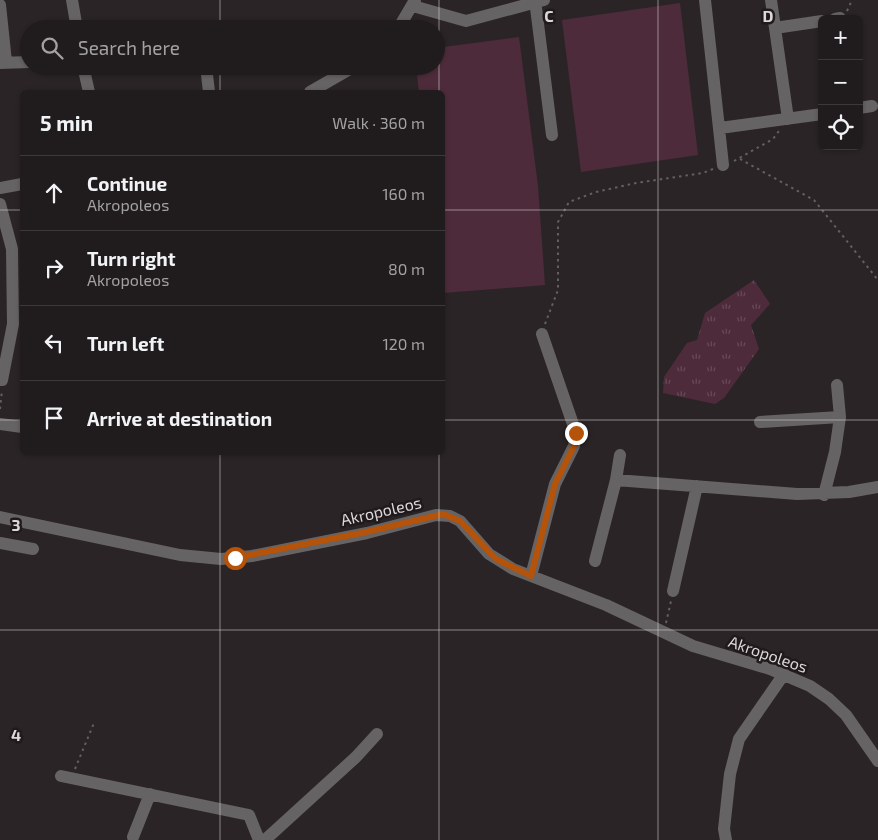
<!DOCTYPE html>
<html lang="en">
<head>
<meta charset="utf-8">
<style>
  :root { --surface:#201b1c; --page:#2d2829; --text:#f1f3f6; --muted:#a2a1a3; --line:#3d393b }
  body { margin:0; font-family:"Exo 2",sans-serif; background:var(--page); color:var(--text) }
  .controls { position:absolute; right:15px; top:15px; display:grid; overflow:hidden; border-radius:8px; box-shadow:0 1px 4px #0004 }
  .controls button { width:45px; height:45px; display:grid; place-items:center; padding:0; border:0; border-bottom:1px solid var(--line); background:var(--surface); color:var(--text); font:25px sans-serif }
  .stop { position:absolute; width:15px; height:15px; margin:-11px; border:4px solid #b45309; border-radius:50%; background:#fff }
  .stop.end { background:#b45309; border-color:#fff; box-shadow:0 1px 5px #0008 }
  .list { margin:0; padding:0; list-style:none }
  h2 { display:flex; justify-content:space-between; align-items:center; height:65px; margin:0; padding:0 20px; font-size:21px }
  h2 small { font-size:16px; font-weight:400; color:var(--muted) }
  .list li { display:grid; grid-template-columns:32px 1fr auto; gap:15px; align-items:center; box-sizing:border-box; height:75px; padding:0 20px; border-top:1px solid var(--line) }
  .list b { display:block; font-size:19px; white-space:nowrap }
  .list p { margin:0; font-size:16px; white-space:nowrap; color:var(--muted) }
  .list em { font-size:16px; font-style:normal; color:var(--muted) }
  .icon { flex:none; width:28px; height:28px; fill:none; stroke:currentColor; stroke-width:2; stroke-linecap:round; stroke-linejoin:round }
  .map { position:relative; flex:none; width:878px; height:840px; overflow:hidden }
  .search { position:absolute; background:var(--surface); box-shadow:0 1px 4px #0004; left:20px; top:20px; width:425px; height:55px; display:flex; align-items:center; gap:12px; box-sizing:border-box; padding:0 18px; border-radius:28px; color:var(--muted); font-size:19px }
  .panel { position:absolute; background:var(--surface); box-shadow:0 1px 4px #0004; left:20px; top:90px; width:425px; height:365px; border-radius:8px }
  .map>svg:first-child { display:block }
  .grass { fill:url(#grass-tufts) }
  .park { fill:#4e2b3b }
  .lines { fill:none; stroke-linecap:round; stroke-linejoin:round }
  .path { stroke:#645f61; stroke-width:2; stroke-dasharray:2.5 4; stroke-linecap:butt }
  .minor { stroke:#666364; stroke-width:12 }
  .route { stroke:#b45309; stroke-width:6 }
  .grid { fill:none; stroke:#dcd7d9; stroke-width:1; stroke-opacity:0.55 }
  .labels { text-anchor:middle; stroke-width:5; stroke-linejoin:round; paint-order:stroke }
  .street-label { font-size:16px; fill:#dcd7d9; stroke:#201a1d }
  .grid-label { font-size:16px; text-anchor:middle; font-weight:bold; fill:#dcd7d9; stroke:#201a1d; stroke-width:5; stroke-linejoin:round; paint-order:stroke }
</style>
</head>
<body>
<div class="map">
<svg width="878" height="840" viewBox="0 0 878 840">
  <defs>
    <pattern id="grass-tufts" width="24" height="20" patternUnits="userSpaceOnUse" patternTransform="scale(1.25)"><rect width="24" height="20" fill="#4e2b3b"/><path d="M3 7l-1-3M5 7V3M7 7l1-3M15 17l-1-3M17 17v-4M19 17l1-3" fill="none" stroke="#674957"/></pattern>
  </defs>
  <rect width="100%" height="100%" fill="#2a2426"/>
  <!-- grass -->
  <path class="grass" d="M754,280L770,304L751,325L759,349L724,398L715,404L663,393L664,377L687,343L697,340L705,313Z"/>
  <!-- park -->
  <path class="park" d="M680,3L698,155L581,172L562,20Z
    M519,37L538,186L545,285L443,293L442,92H419L416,66H436V48Z"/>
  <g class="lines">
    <!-- path -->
    <path class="path" d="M847,11L852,0
      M740,159L814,200L878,280
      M734,161L773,139L779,131
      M545,324L558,290V222L569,202L596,192L636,183L703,173L713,169
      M0,409L2,390
      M666,623L671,601
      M75,769L94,723"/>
    <!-- minor -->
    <path class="minor" d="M72,0L77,29
      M535,0L552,135
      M705,0L723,165
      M771,0L788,119
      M0,5L6,62
      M413,6L466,21L544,0
      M835,19L840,18
      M775,28L822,21
      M398,29L415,0
      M0,63L29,62
      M83,66L89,92
      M206,66L209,92
      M310,92L355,66
      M859,108L872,106
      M720,128L822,114
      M0,188L22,184
      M0,204L12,249L13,324L2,380H0
      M760,422L840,417
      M0,424L22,427
      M616,480L797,494L849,492L878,487
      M824,495L835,452L840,417L837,385
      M0,517L180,555L221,559L252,556L367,533L436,515L450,516L460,521L489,554L513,569L606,605L693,646L770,669L810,686L829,699L846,715L878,761
      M0,543L33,549
      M595,561L616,480L620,455
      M531,576L555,484L574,446L576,433L542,334
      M673,591L697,486
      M61,776L249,815L259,840
      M133,837L150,794
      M265,840L356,757L377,734
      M726,840L724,829L730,774L739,739L784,674"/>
  </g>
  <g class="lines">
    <!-- route -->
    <path class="route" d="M235,558L366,532L443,514L460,521L496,559L531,576L555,484L574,446L576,433"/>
  </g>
  <!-- grid -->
  <path class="grid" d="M220,0V29M439,0V92M658,0V840M220,66V92M0,210H22M442,210H878M0,420H22M442,420H878M220,452V840M439,452V840M0,630H878"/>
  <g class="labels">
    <!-- street labels -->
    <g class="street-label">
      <text transform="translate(381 511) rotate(-13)" y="6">Akropoleos</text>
      <text transform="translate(768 654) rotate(19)" y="6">Akropoleos</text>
    </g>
  </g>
  <g class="grid-label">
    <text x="549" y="22">C</text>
    <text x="768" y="22">D</text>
    <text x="16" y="531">3</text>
    <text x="16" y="741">4</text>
  </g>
</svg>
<div class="controls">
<button>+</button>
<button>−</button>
<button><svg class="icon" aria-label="locate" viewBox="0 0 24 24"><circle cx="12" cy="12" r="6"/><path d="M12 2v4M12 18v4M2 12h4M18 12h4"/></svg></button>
</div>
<div class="stop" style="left:235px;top:558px"></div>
<div class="stop end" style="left:576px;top:433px"></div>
<div class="search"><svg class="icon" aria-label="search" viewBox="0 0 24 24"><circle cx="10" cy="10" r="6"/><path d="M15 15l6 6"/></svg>Search here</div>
<section class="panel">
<h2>5 min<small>Walk · 360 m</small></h2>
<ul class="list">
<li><svg class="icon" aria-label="ahead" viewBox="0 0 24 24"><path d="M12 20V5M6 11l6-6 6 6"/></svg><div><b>Continue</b><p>Akropoleos</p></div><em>160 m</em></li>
<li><svg class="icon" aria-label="right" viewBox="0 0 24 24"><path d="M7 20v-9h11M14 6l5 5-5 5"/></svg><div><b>Turn right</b><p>Akropoleos</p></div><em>80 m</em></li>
<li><svg class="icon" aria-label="left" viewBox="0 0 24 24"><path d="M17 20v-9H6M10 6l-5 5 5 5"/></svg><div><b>Turn left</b></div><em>120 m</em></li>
<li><svg class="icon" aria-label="arrive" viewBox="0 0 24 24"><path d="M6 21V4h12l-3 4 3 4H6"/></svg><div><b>Arrive at destination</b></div></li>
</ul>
</section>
</div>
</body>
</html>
